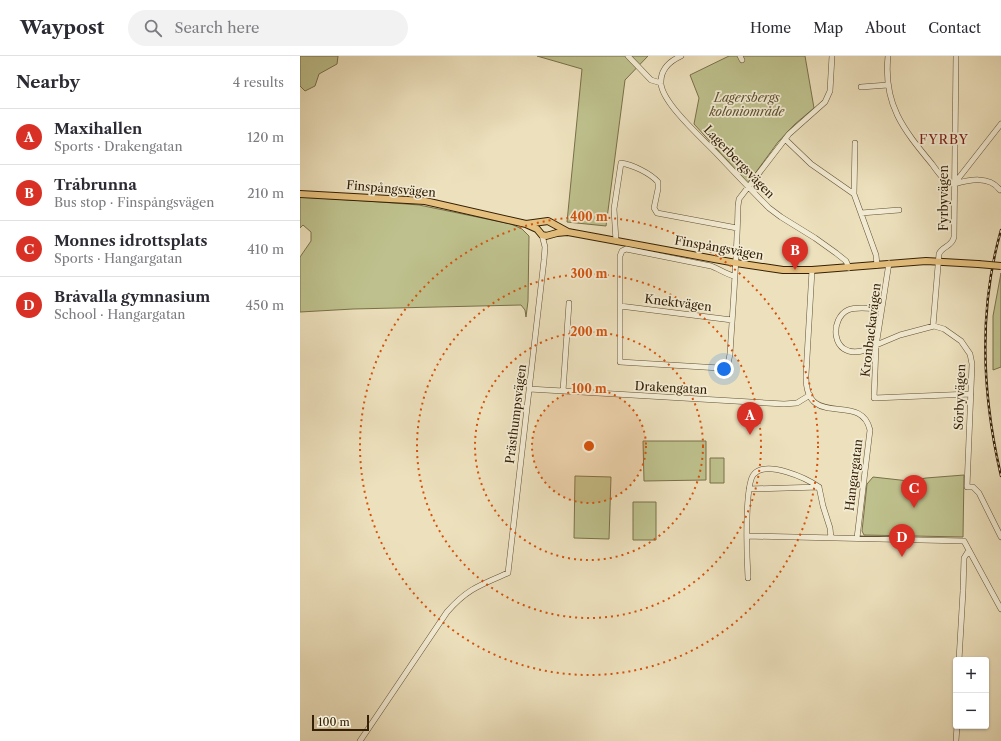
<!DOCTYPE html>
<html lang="en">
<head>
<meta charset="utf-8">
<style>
	:root { --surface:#fff; --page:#f2f2f3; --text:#2b2b33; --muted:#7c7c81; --line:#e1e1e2; --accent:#d93025 }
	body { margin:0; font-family:"Libre Caslon Text",serif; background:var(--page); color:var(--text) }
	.controls { position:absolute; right:12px; bottom:12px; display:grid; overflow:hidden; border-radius:4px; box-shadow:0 1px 3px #0004 }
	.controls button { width:36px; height:36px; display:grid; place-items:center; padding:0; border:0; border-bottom:1px solid var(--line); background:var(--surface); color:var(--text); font:20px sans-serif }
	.scale { position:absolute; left:12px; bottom:10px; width:57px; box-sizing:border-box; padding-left:4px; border:2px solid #342007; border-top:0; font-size:11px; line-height:14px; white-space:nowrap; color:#342007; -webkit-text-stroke:3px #f3ecd4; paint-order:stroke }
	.you { position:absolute; left:424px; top:313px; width:14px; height:14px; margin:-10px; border:3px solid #fff; border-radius:50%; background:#1a73e8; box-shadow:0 0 0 6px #1a73e833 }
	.badge { display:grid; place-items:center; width:26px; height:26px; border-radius:50%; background:var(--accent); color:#fff; font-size:13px; font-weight:700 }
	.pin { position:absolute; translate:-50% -33px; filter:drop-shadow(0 1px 2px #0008) }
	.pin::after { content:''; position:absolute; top:21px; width:14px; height:12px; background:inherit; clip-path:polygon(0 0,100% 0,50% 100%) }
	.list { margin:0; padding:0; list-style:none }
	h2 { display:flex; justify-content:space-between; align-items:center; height:52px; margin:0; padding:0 16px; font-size:17px }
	h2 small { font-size:13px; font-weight:400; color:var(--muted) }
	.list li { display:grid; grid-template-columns:26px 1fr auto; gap:12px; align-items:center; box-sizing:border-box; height:56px; padding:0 16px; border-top:1px solid var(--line) }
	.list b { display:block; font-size:15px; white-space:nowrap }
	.list p { margin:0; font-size:13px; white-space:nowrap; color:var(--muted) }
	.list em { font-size:13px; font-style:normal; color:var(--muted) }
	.icon { flex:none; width:22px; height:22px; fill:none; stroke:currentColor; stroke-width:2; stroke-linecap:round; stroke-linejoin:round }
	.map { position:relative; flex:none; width:701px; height:685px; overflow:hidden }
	header { display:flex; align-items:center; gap:24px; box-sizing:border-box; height:56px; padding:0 20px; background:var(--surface); border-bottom:1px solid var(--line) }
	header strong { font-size:19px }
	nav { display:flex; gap:22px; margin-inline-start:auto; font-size:14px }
	.search { width:280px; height:36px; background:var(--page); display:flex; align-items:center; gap:10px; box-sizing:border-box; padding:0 14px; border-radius:22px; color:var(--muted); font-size:15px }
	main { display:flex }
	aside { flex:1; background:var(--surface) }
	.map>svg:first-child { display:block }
	.green { fill:#bec18d; stroke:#79704a }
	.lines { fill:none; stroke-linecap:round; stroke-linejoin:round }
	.minor-casing { stroke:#625034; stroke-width:6 }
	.major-casing { stroke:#342007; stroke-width:8 }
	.minor { stroke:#f3ecd4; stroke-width:5 }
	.major { stroke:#e6c07e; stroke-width:6 }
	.rail-casing { stroke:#342007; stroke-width:2.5 }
	.rail { stroke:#f3ecd4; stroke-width:1; stroke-dasharray:3; stroke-linecap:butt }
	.major-bridge-casing { stroke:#342007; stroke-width:8; stroke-linecap:butt }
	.major-bridge { stroke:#e6c07e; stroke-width:6 }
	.ring { fill:none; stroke:#d6530c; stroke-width:2; stroke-dasharray:2 4 }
	.labels { text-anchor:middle; stroke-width:3.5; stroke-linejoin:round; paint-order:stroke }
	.park-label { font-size:12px; font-style:italic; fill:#5d502f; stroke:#f3ecd4 }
	.street-label { font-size:12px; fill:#342007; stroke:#f3ecd4 }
	.neighbourhood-label { font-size:13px; letter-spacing:1px; fill:#7a1f14; stroke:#f3ecd4 }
	.centre { fill:#d6530c; stroke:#f3ecd4; stroke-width:2 }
	.ring-label { font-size:12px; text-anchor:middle; font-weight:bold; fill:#d6530c; stroke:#f3ecd4; stroke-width:3.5; stroke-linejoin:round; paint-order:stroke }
</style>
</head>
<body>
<header>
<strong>Waypost</strong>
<div class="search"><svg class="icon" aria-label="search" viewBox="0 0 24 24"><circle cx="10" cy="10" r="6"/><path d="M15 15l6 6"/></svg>Search here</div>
<nav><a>Home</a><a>Map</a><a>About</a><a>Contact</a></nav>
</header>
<main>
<aside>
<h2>Nearby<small>4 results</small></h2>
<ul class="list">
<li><span class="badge">A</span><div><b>Maxihallen</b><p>Sports · Drakengatan</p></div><em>120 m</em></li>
<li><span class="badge">B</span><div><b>Tråbrunna</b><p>Bus stop · Finspångsvägen</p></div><em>210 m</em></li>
<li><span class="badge">C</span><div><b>Monnes idrottsplats</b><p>Sports · Hangargatan</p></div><em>410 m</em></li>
<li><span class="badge">D</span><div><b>Bråvalla gymnasium</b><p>School · Hangargatan</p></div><em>450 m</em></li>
</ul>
</aside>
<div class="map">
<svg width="701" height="685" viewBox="0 0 701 685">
	<rect width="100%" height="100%" fill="#ede1bd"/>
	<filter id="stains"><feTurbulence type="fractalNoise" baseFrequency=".005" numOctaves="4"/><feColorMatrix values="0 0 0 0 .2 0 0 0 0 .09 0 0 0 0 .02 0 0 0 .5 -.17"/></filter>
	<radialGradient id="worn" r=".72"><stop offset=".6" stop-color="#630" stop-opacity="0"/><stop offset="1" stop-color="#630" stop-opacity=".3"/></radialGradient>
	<path class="green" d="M0,0h38l-1,8 -18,10 -4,12 -10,5 -5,-5z
		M237,0h111l-23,24 -19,146 -39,-4 15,-153z
		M429,0h76l9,52 -19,16 -17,18 -30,41 -54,-59 5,-26 -9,-23z
		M0,141l67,4 52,4 92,19 11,5 7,7 -1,65 -2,16 -1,-7 -4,-5 -168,4 -53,3v-55l11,-16v-9l-8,-7 -3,3z
		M701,217v94l-8,3v-54z
		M343,385h63v39l-62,1z
		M410,402h14v25h-14z
		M664,419l-1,62 -99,-2 -2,-4 5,-47 6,-7 36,4 17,-3z
		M275,420l36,1 -2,62 -35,-1z
		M333,446h23v38h-23z"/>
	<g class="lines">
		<defs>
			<path id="minor" d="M328,0l23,24 10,3
				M381,0c-11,5 -21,14 -20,28 2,20 42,55 57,71 17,18 34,36 51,53l12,9 34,21 21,15 10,8 3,7
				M440,0l2,4
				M588,0c-5,48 15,73 44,108 6,8 12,18 22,20
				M561,31l27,-2
				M485,83l26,25 43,30 22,61 1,10
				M654,128l47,-60
				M654,128c15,-4 35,-9 46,6
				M554,138l1,-51
				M561,157l38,-3
				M316,185l-2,-32 7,-46c12,2 29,10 37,19v7l-4,19 3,5 80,15
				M589,207l-13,83 -2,52 97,-4
				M512,214l-6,105c-1,57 55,15 64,55l-13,108
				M434,220c-8,-2 -15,-7 -23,-10l-85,-17 -4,2 -2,5v106l100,6 8,-4 2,-10c3,-49 7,-98 8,-148l1,-7 50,-65 36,-32 5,-11 2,-35
				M320,250l112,14
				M582,253c-10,0 -25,-3 -34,1 -18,8 -18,48 14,41l38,-16 34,-9 10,3 17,12 9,13 2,10 -5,123h6l6,6 22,44
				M633,270l6,-72c3,-8 13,-7 15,-17l2,-181
				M229,333l255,15 13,-1 13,-8
				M263,335l6,-88
				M449,433l70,-2 4,19 7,22 1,10
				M447,480l217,5 37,68
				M448,522c-1,-17 -4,-94 6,-104 13,-14 52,4 65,13
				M659,604l4,-69 1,-33 5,-8
				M60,685l87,-129c20,-23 33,-27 61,-39l36,-313 1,-13 -3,-12
				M656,685l1,-15"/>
			<path id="major" d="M0,138l125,7 101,23 11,5 5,6 4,1 11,-3 10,-1
				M226,168l22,-3 20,11 168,31 47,7h29l114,-9 52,3"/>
		</defs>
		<use href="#minor" class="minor-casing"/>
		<use href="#major" class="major-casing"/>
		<use href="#minor" class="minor"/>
		<use href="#major" class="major"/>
		<defs>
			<path id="rail" d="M701,174c-23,81 -19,164 0,246"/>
		</defs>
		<use href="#rail" class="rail-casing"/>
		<use href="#rail" class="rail"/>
		<defs>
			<path id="major-bridge" d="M678,208l23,2"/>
		</defs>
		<use href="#major-bridge" class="major-bridge-casing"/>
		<use href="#major-bridge" class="major-bridge"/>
	</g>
	<circle cx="289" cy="390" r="57" fill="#d6530c" fill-opacity=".12"/>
	<g class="ring">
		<circle cx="289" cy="390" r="57"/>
		<circle cx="289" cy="390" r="114"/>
		<circle cx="289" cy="390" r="172"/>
		<circle cx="289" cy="390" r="229"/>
	</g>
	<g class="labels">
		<g class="park-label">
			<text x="447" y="46">Lagersbergs<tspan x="447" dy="14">koloniområde</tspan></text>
		</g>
		<g class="street-label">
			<text transform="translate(439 106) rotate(46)" y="4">Lagerbergsvägen</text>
			<text transform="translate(91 133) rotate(5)" y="4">Finspångsvägen</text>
			<text transform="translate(644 142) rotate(-90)" y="4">Fyrbyvägen</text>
			<text transform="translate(419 192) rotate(10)" y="4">Finspångsvägen</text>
			<text transform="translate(378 247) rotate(7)" y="4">Knektvägen</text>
			<text transform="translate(571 274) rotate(-83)" y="4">Kronbackavägen</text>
			<text transform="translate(371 332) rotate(3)" y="4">Drakengatan</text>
			<text transform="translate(660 341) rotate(-88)" y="4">Sörbyvägen</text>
			<text transform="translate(216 358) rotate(-83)" y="4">Prästhumpsvägen</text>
			<text transform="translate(554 419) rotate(-83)" y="4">Hangargatan</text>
		</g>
		<g class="neighbourhood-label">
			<text x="644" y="88">FYRBY</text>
		</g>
	</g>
	<circle cx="289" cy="390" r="6" class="centre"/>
	<g class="ring-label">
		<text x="289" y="165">400 m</text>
		<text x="289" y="222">300 m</text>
		<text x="289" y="280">200 m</text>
		<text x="289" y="337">100 m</text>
	</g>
	<rect width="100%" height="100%" filter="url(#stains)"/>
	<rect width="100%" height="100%" fill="url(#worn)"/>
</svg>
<div class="controls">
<button>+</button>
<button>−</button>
</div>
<div class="scale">100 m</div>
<div class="you"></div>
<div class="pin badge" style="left:450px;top:379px">A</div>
<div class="pin badge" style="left:495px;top:214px">B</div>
<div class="pin badge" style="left:614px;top:452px">C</div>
<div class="pin badge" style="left:602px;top:501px">D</div>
</div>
</main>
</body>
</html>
